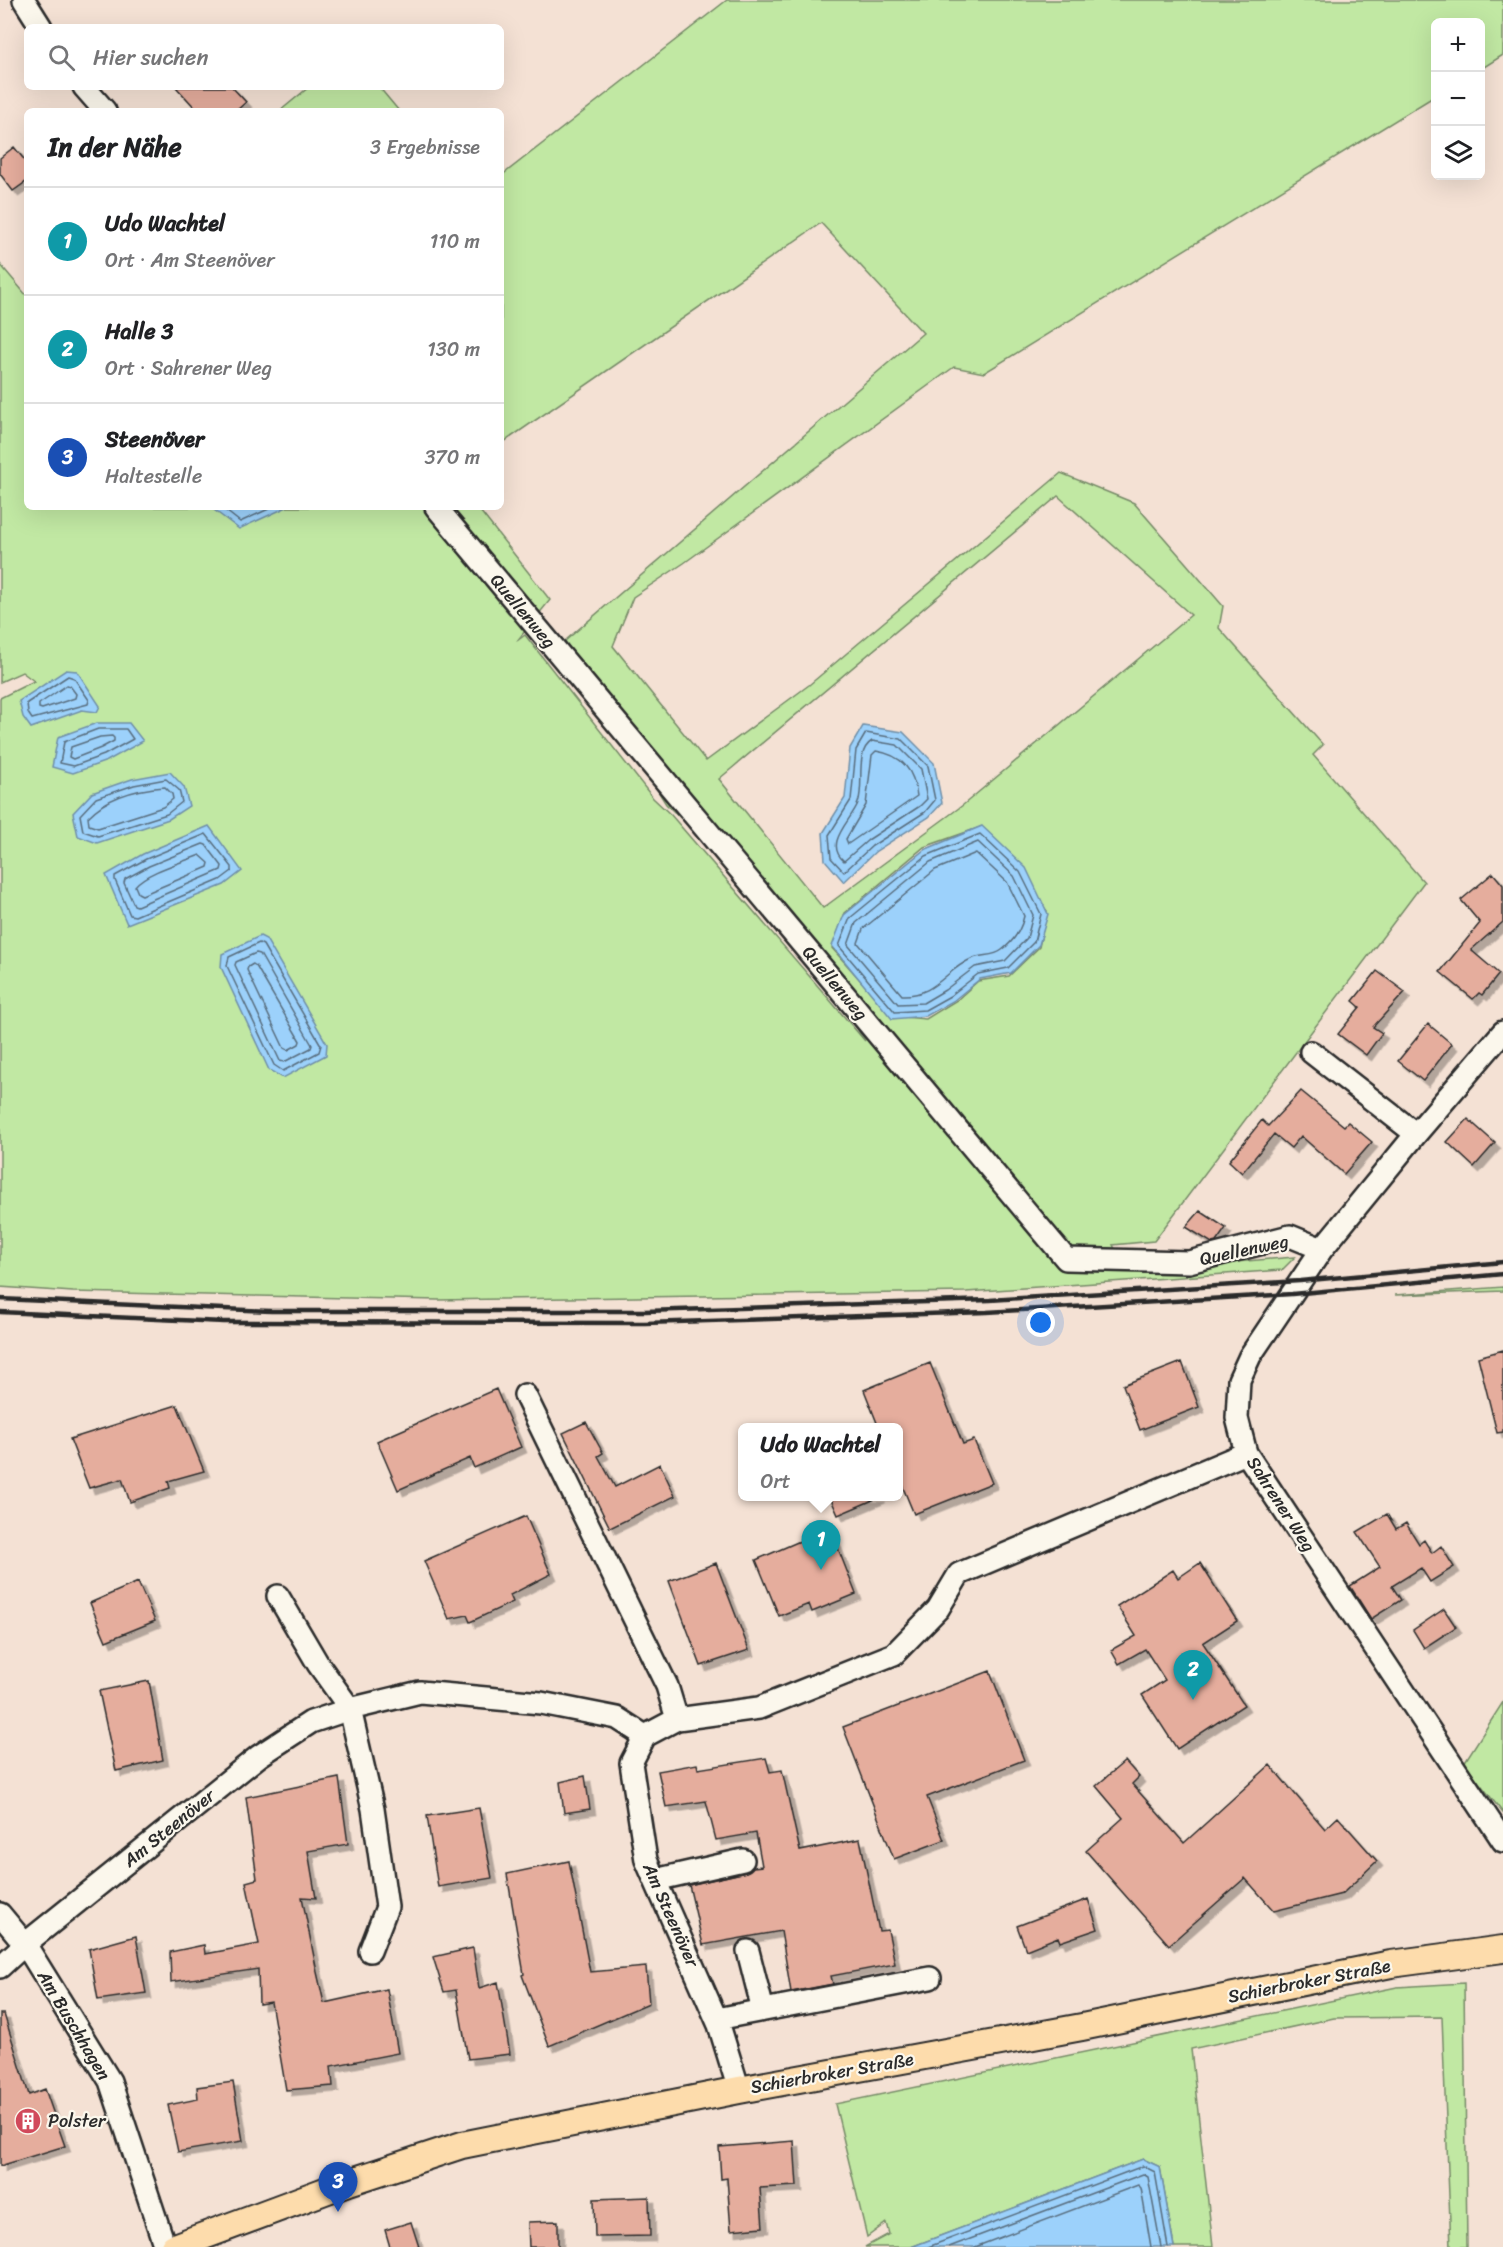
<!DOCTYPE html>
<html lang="de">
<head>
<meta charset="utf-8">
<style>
	:root { --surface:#fff; --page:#f2f2f2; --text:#202124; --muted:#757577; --line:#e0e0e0; --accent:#7c3aed }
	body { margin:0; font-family:Sriracha,sans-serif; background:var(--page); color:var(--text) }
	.controls { position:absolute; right:18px; top:18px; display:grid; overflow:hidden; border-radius:9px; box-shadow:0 6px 24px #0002 }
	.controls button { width:54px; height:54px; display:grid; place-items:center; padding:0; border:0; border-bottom:2px solid var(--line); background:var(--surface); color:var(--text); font:30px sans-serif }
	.you { position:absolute; left:1041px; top:1323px; width:21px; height:21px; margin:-15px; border:4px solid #fff; border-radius:50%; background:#1a73e8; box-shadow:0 0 0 9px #1a73e833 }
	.badge { display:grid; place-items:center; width:39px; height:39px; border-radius:50%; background:var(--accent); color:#fff; font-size:20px; font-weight:700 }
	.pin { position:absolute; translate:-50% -50px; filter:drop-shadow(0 2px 3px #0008) }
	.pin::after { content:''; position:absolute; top:32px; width:21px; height:18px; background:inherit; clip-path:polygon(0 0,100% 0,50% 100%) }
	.popup { position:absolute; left:738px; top:1423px; width:165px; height:78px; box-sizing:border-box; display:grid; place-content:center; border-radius:9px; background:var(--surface); filter:drop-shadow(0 2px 4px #0005); font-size:20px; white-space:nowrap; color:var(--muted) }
	.popup b { font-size:22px; color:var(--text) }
	.popup::after { content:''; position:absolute; left:50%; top:100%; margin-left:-12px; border:12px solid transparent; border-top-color:var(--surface) }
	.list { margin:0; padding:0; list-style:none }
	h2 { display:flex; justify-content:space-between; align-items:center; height:78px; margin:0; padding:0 24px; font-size:26px }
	h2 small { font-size:20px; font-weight:400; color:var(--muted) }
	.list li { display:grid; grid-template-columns:39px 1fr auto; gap:18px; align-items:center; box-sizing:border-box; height:108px; padding:0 24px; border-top:2px solid var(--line) }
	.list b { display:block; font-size:22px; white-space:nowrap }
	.list p { margin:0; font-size:20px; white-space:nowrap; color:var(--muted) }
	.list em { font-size:20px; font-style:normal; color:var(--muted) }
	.icon { flex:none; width:33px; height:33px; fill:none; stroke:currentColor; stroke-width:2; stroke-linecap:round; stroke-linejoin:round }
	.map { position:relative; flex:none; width:1503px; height:2247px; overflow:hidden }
	.search { position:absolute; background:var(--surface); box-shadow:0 6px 24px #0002; left:24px; top:24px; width:480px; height:66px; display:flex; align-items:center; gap:15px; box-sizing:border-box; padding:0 21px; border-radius:9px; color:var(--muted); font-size:22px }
	.panel { position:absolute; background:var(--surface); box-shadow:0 6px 24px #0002; left:24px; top:108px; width:480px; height:402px; border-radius:9px }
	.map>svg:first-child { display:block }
	.green { fill:#c1e8a3; stroke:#768a67; stroke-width:1.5; fill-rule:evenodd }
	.water { fill:#9cd1fb; stroke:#6f8fa8; stroke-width:1.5 }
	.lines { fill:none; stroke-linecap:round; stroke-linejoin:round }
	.shore { stroke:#586d7e; stroke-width:1.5 }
	.building { fill:#e5ad9d; stroke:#2b2b2b; stroke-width:1.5; filter:url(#shadow) }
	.minor-casing { stroke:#2b2b2b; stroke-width:26 }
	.major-casing { stroke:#2b2b2b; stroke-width:30 }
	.minor { stroke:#fbf7ec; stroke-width:21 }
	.major { stroke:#fddcac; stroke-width:26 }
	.rail { stroke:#2b2b2b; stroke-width:4.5 }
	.labels { text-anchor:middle; stroke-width:4.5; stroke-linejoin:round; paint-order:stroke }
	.street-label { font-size:18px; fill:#2b2b2b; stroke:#fbf7ec }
	.poi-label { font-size:18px; fill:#2b2b2b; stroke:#fbf7ec; text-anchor:start }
</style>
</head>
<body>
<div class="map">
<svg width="1503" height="2247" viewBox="0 0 1503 2247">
	<defs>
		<filter id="shadow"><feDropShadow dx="5.5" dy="5.5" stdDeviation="0" flood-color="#0004"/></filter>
	</defs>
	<rect width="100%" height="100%" fill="#f4e1d4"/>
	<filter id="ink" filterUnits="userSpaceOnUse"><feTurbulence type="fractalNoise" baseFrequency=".0167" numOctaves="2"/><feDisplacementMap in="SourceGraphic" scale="12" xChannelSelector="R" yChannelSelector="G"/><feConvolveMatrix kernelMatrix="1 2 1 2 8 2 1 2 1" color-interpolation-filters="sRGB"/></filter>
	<g filter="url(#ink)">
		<path class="green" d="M727,0h776v55l-22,14 -1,-47h-44l-1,74 -451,277 -30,-6 -270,196 -51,34 -20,49 93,115 103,-76 252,-212 73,30 89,103 -4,22 104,117 -10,10 111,127 -270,359 -41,4 14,26 168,-14 -13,13 -316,22 -528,8 -365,-8 -73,-5v-589l34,-17 -12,-9 -22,10v-418l27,32v211h450l73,93 -33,41 8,-6 128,163 18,17 194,226 -67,-109 -132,-128 -101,-163 358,-308 -102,-110 -320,221v-268zM1058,496l133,119 -228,190 -140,103 -104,-129zM981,827l66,84 -8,36 -30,29 -31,5 -21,19 -31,19 -34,-3 -60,-68 13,-35 79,-66z
			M309,87h70l20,24h-119z
			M1503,1287v4l-108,4z
			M1503,1702v111l-39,-50z
			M1464,1983l3,264h-16l-9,-230 -108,1 -143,31 22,198h-39l-14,-80 -17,-8 -232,88h-46l24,-13 -3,-11 -19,14 -32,-133 562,-117z"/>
		<path class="water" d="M215,507h72l-48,22 -25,-19z
			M66,670l11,1 23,35 -3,6 -15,-2 -51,18 -8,-11 -4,-16z
			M97,723h32l14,18 -36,20 -34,12 -21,-6 6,-30z
			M863,726l40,6 31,31 8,40 -13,14 -53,34 -32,31 -19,-22 -2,-27 22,-35 5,-50z
			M170,772l14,15 5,19 -20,13 -72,24 -19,-7 -5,-23 19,-20 40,-14z
			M209,826l33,45 -18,14 -97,39 -21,-49 37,-21z
			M982,826l44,42 22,46 -9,31 -28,28 -31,6 -27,22 -27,15 -34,3 -60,-73 12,-31 80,-65z
			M260,936l6,3 61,105 -1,11 -43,23 -14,-8 -48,-103 1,-13z
			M1143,2159l17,8 14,80h-263z"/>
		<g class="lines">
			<path class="shore" d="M221,507l19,15 33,-15
				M68,676l6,2 15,22 -1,4 -56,15 -4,-6 -1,-10z
				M67,685l3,1 6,8 -1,4 -33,11 -3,-1v-4z
				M98,729h28l7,10 -29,16 -30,11 -14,-3 4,-21z
				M866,733l35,6 27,27 7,34 -10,12 -53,34 -28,26 -13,-14 -2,-23 22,-35 5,-50z
				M112,736l2,2v3l-13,7 -28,11 -4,-2 2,-10 29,-10z
				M872,741l25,4 24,24 6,30 -7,7 -52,34 -24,21c-21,-18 7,-40 14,-58 7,-18 -4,-51 14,-62z
				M876,751c26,4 38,19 41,45l-69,48 -2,-5 20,-34 6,-50z
				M166,779l13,11 3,12 -15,12 -69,22 -15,-5 -3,-16 16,-17 38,-13z
				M165,787l7,7 1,5 -10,8 -65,21 -9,-3 -1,-8c19,-20 50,-28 77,-30z
				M206,834l26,33v4l-12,9 -85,36 -5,-1 -15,-35v-4l31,-17z
				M980,834l40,38 21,42 -7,28 -26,26 -30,6 -28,22 -25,14 -30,2 -56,-66 11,-28 76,-62z
				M978,842l36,34 19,39 -6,23 -22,23 -30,6 -30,23 -22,13 -25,1 -50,-59 8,-22 74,-61z
				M203,844l3,1 16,21 -1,4 -84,36 -3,-1 -10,-22 1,-4 24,-13z
				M976,853l31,29 17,34c-3,15 -10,25 -22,34 -8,7 -22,4 -31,9 -27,12 -35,37 -69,36l-44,-52 5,-14 72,-59z
				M200,855l9,8 -1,4 -66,28 -4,-2 -3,-7c11,-14 48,-24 65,-31z
				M259,943l4,2 58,100 -2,7 -36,19 -9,-6 -47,-99 2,-9z
				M256,953l4,1 52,91 -1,3 -27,14 -4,-1 -45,-96 1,-3z
				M253,964l3,2 44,75 -1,3 -11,6 -4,-2 -37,-78 1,-3z
				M928,2247l215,-81 12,6 13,75
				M949,2247l194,-73 5,3 13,70
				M975,2247l163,-62 3,3 10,59"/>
		</g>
		<path class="building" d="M176,87h56l14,15 -10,9h-38z
			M14,147l13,16v18l-14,10 -13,-17v-16z
			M1493,873l10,12v37l-32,28 28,24 -17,21 -3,-2 -6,6 -33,-27 40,-49 -19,-23z
			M1377,971l28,21 -32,35 9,6 -16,22 -28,-21 22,-27 -7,-6z
			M1428,1024l24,20 -29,37 -25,-20z
			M1301,1091l43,35 4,-4 24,20 -28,32 -43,-38 -10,12 -17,-14 -32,39 -13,-12 33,-41 6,6z
			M1468,1119l27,24 -21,24 -27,-25z
			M1200,1211l26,17 -10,14 -4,1 -26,-16z
			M1503,1350v82l-6,1 -19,-76z
			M1182,1362l17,45 -59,23 -17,-45z
			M930,1363l33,81 11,-4 18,43 -78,31 -15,-36v-50h-20l-15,-38z
			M496,1389l25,58 -47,21 -4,-10 -72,32 -21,-49z
			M177,1405l27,66 -36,10 2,7 -40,14 -8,-23 -33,9 -19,-49z
			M586,1422l17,31 -5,3 17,31 45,-23 15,32 -65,32 -47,-95z
			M830,1497h50l-42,18z
			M1387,1514l9,15 10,-6 13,21 5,-4 8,13 9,-7 13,21 -24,15 -9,-14 -29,18 9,14 -30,19 -21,-33 30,-19 -23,-35z
			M526,1516l25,58 -41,21 3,7 -43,20 -3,-7 -18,4 -25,-58z
			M830,1528l26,66 -44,18 -3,-8 -30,12 -23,-56z
			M716,1563l33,87 -48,16 -32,-85z
			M1200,1563l37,58 -34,22 41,62 -67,44 -35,-54 23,-15 -20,-31 -26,15 -8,-14 25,-14 -19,-30 56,-36 5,8z
			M138,1582l17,39 -49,20 -16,-38z
			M1444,1609l12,18 -32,21 -11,-18z
			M990,1671l34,89 -97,37 17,43 -50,19 -51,-132z
			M149,1681l14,79 -47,11 -17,-80z
			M766,1758l4,14 12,-2 18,81 60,-12 19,92 9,-1 7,34 -64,12 2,8 -42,8 -10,-61 -78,14 -14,-60 57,-13 7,-5 9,-1 -6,-33 -40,7 -10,-39 -40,6 -8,-36 39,-7 1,5z
			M1125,1761l14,16 -7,7 52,59 86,-78 55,64 13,-12 39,44 -35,33 -68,17 -29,-33 -76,67 -83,-94 37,-33 -27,-32z
			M585,1776l5,33 -26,4 -4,-31z
			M339,1778l9,66 -40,7 8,47 -14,-1 15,75 7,31 63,-14 11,64 -67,13 2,20 -47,4 -15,-88 -12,2 -1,-35 -87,13 -1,-30 34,-7 1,9 54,-10 -13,-62 11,-3 -11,-82z
			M479,1808l13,70 -54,9 -11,-71z
			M569,1861l21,111 56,-5 3,36 -100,43 -27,-71 2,-1 -17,-100z
			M1088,1899l10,30 -38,13 -2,-5 -32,13 -9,-24z
			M136,1936l10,57 -48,7 -9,-51z
			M473,1948l6,40 19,-6 12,72 -42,5 -12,-69 -12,2 -11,-35z
			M0,2014h4l25,81 16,-6 20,57 -65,20z
			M233,2082l10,59 -65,11 -10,-47 30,-6 -1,-12z
			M794,2141l3,45 -37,2 3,39 -32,3 -4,-52 -6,1 -2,-32z
			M649,2197l1,39 -55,1 -1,-38z
			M558,2221v26h-29l-1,-25z
			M411,2222l8,25h-29l-5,-17z"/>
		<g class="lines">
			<defs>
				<path id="minor" d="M24,0l17,27
					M84,87l21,24
					M436,507l630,752 123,3 101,-26 32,13
					M1503,1032l-87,102 -94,115 -72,107 -11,24 -2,38 9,35 257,388
					M1311,1052l105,82
					M525,1395l142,291 10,33
					M278,1596l40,68 32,45 23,100 14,98 -17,44
					M645,1736l-14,27 15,97 73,165 20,65
					M655,1880l88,-20
					M0,1914l25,30 85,137 55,166
					M748,1951l15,59
					M0,1967l25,-23 234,-188 52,-34 39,-13 70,-17 121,11 76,15 28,18 32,-17 82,-11 135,-54 44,-45 21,-35 287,-121
					M717,2019l213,-41"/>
				<path id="major" d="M174,2247l175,-65 113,-37 277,-55 343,-63 309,-63 112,-15"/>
			</defs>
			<use href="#minor" class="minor-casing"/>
			<use href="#major" class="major-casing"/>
			<use href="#minor" class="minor"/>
			<use href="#major" class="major"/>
			<path class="rail" d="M0,1299l271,12h374l345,-11 310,-19 203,-19
				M0,1312l224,10 421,1 342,-11 305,-18 211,-20"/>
		</g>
	</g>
	<defs>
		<symbol id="building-disc" viewBox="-11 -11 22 22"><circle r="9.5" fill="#d1495b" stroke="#fbf7ec"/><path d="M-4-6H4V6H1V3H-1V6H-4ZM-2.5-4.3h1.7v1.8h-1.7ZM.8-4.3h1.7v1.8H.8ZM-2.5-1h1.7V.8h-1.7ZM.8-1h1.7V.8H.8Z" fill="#fff"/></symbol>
	</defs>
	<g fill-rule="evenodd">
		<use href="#building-disc" x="13" y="2106" width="30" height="30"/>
	</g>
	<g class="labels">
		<g class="street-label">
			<text transform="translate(523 611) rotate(50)" y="6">Quellenweg</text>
			<text transform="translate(835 983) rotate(50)" y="6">Quellenweg</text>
			<text transform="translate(1244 1250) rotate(-12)" y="6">Quellenweg</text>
			<text transform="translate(1281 1504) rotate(57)" y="6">Sahrener Weg</text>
			<text transform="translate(169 1828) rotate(-39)" y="6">Am Steenöver</text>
			<text transform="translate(671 1915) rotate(66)" y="6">Am Steenöver</text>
			<text transform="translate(1309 1981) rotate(-11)" y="6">Schierbroker Straße</text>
			<text transform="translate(74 2025) rotate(59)" y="6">Am Buschhagen</text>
			<text transform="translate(832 2073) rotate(-10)" y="6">Schierbroker Straße</text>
		</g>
		<g class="poi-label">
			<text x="48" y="2127">Polster</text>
		</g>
	</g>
</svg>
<div class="controls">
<button>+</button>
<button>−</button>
<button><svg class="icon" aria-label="layers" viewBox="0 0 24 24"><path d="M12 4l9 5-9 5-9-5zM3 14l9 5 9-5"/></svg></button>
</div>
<div class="you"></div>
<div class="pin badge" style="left:821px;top:1570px;background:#0f9aa8">1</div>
<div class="popup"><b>Udo Wachtel</b>Ort</div>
<div class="pin badge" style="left:1193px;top:1700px;background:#0f9aa8">2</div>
<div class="pin badge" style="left:338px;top:2212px;background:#1a4fb4">3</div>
<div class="search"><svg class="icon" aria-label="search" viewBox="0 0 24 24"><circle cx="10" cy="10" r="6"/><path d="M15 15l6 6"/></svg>Hier suchen</div>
<section class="panel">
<h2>In der Nähe<small>3 Ergebnisse</small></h2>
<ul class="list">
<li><span class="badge" style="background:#0f9aa8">1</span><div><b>Udo Wachtel</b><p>Ort · Am Steenöver</p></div><em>110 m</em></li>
<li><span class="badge" style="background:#0f9aa8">2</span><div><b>Halle 3</b><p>Ort · Sahrener Weg</p></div><em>130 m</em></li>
<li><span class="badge" style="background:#1a4fb4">3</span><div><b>Steenöver</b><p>Haltestelle</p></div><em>370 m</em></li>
</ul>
</section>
</div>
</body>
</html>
